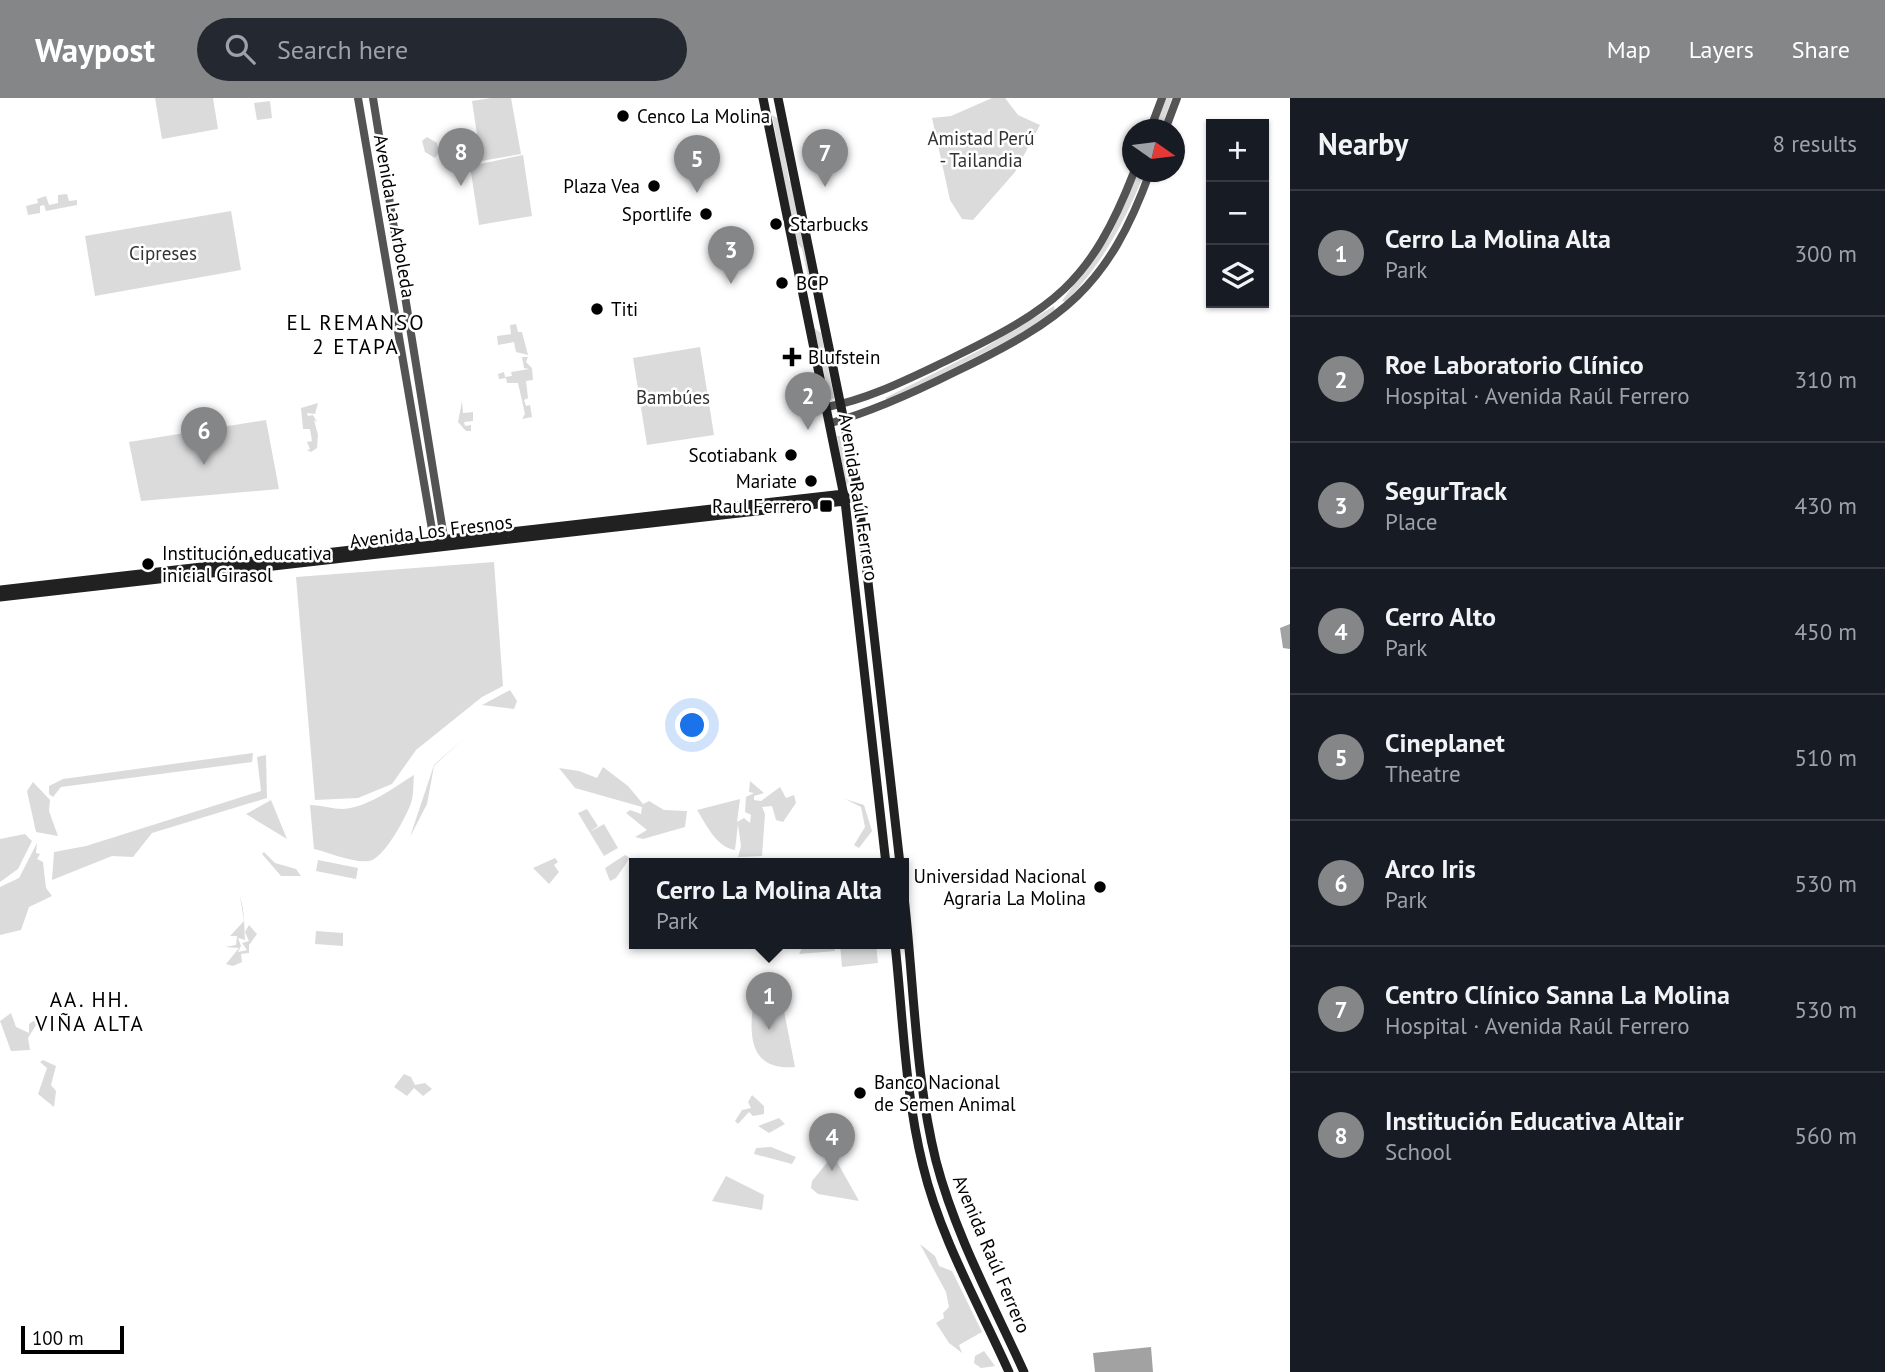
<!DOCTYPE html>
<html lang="en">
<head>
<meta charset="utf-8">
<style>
	:root { --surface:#171b24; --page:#242831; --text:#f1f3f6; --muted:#9ea1a6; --line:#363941; --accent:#858687 }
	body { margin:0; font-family:"PT Sans",sans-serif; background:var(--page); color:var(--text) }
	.controls { position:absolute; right:21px; top:21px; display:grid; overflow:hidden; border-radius:0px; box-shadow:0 2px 5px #0004 }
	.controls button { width:63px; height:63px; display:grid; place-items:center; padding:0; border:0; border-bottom:2px solid var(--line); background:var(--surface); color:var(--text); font:35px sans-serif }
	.compass { position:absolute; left:1122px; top:21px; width:63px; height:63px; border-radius:50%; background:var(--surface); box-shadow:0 2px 5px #0004; rotate:104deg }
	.scale { position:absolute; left:21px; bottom:18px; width:103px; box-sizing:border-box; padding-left:7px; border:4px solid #000; border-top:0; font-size:19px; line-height:24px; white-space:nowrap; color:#000; -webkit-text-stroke:5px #fff; paint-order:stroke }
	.you { position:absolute; left:693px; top:628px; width:24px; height:24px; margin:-18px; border:5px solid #fff; border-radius:50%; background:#1a73e8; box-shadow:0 0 0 10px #1a73e833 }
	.badge { display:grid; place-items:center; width:46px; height:46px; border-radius:50%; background:var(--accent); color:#fff; font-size:23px; font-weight:700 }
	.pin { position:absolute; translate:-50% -58px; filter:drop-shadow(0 2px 4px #0008) }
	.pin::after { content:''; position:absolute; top:37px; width:24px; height:21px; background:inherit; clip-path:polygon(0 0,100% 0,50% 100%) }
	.popup { position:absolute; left:629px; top:760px; width:280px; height:91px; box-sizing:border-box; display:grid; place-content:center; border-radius:0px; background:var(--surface); filter:drop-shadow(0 2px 5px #0005); font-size:23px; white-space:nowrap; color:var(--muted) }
	.popup b { font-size:26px; color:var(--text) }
	.popup::after { content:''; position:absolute; left:50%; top:100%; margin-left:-14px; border:14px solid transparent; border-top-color:var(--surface) }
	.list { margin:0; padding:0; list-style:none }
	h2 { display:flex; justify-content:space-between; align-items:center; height:91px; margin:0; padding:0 28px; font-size:30px }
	h2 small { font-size:23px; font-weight:400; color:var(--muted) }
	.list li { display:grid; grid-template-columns:46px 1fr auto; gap:21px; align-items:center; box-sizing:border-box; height:126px; padding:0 28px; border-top:2px solid var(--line) }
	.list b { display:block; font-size:26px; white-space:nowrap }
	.list p { margin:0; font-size:23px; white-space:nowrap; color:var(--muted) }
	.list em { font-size:23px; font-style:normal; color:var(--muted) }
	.icon { flex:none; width:38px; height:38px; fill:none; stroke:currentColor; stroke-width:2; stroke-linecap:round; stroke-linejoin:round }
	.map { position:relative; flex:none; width:1290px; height:1274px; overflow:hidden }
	header { display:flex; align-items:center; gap:42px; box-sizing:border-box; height:98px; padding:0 35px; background:var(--accent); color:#fff }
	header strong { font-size:33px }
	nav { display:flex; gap:38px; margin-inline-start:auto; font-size:24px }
	.search { width:490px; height:63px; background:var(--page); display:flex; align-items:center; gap:18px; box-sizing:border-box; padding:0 24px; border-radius:38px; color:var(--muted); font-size:26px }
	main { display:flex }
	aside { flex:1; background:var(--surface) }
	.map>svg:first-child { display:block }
	.green { fill:#dbdbdb }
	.water { fill:#a2a2a2 }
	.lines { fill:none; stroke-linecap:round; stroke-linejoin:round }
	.tertiary { stroke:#545454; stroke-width:8 }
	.secondary { stroke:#212121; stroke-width:9 }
	.poi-dot { fill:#000; stroke:#fff; stroke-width:2.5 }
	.labels { text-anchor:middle; stroke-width:5; stroke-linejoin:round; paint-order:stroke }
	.poi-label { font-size:19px; fill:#000; stroke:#fff; text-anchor:start }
	.park-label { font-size:19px; fill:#323232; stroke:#fff }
	.street-label { font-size:19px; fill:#000; stroke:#fff }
	.neighbourhood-label { font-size:21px; letter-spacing:2px; fill:#000; stroke:#fff }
</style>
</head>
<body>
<header>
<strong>Waypost</strong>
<div class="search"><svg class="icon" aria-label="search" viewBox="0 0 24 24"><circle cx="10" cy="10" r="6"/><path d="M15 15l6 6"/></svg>Search here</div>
<nav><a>Map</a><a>Layers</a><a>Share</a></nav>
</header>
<main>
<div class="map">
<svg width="1290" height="1274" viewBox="0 0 1290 1274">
	<rect width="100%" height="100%" fill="#fff"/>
	<path class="green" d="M155,0h58l5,31 -56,10z
		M491,0h20l10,56 -40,7 -9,-60z
		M992,0h13l13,17 22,10 -25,47 -42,48 -11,-1 -12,-19 -18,-82 19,-2z
		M1165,0h7l-11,31 -8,1z
		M270,3l2,17 -15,2 -3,-17z
		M772,17l7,4 10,61 6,8 18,97 -3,1 -8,-37 -7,-9z
		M427,39l10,6 2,9 -4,6 -10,-6 -3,-11z
		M523,57l9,61 -53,9 -9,-59z
		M1137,74h8c-21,51 -41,89 -79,130l-4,-1 50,-69z
		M67,96l2,7 8,-1v5l-31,6 -2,-6 -4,1v7l-12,2 -2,-9 12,-3 -1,-4 9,-3 3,9 9,-2v-8z
		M231,113l10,59 -146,26 -10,-60z
		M1054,208l1,5 -22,17 -137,69 -8,3 -3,-2 97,-49z
		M516,226l2,8h4l6,23 -12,-3 -2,-10 -16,3 -1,-9 14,-2 -1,-9z
		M814,230l7,5 13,65 -4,2z
		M700,249l14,88 -67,10 -14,-87z
		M522,259h6l-2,5 6,6 1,12 -7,1 2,17 -4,2 2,6 4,-1 2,12 -10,2 3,-5 -7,-31h-11l-1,-5 -7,1 -1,-5 6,-2 1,5 7,-1 -1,-4 18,-3 -5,-1z
		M462,303l1,12 10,-1v9l-9,1 1,4 6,-1v6h-5l-8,-9z
		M318,305l-3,11 -8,-1 1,3 5,-1 4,7 -3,-2 4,15 -1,13 -6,4 -4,-2 3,-1 -3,-7 5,-1 -2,-12h-7l-2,-21z
		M266,322l13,69 -138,12 -12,-59z
		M837,338h4l8,49 -4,-1z
		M494,464l9,124 -21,11 -66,53 -24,34 -34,14 -43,2 -19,-223z
		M510,592l7,11 -3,8 -32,-4z
		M465,639l-31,29 -7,38 -17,33 24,-72z
		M253,655l-1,9 -191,25 -8,10 -4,-3v-8l14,-7z
		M266,657l1,43 -115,35 -19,24 -21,-1 -60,24 2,-28 32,-6 175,-55 -4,-34z
		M603,669l25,19 15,18 6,-3 15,9 23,1 -2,16 -42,12 -8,-2 12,-7 -21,-17 4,-3 11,4 1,-7 -67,-19 -16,-20 20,3 18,7z
		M414,677c-1,9 0,20 -3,28 -5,14 -27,56 -42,58 -17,2 -38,-8 -55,-12l-4,-44c11,0 23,4 33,4 26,-2 50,-21 71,-34z
		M750,683l14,12 -10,3v4l7,1 19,-14 6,11 8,-3 2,8 -13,19 -7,-2 -4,-14 -10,1 3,7 -3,42 -24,1 3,-11 -3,-22 -3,26c-19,-3 -29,-26 -38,-40l43,-11 -3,23 7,-4 6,5 1,-8 -6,-3 1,-15 8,-4 -5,-1z
		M33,684l17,18 -1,11 9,25 -22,-4 -9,-41z
		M845,701l19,6 8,26 -13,17 -5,-3 11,-18 -4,-20z
		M271,702l16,39 -41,-25z
		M587,711l11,17 -8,6 14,-8 14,24 -14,8 -26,-43z
		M25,736l7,7 -14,28 -18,13v-43z
		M37,745l-1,10 4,1 -3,5 6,3 3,26 6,8 -23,11 -8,23 -21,5v-48l19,-9z
		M264,754l11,11 21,6 5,7h-20l-19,-22z
		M625,757l5,3 -14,20 -6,3 -5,-13z
		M555,760l3,4 -4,3 5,7 -10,12 -16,-16z
		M318,762l40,8 -2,11 -40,-8z
		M240,798c5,17 4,29 5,44l-7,-2 3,8 -3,6 9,-2 -5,-7 7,-2 -4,-9 4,-7 8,9 -8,11v8l-8,1 1,8 -9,4 -7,-2 13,-16 -14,-1 11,-2 1,-9h-7l14,-15z
		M316,833l27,2v13l-28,-2z
		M804,846h30l1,7 -36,3z
		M840,846h36l2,19 -36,4z
		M754,899l28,4 13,66c-48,4 -46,-35 -41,-70z
		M11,915l5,14 13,6v-9l6,-4 3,2 -10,16 2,12 -19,1 -11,-30z
		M43,962l13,6 -5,19 5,6 -2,16 -16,-13 9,-26 -7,-6z
		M404,976l7,3 4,8 10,-2 7,6 -9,7 -9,-8 -7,8 -13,-9z
		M752,997l12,11v8l-11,2 -4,-4 -11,12 -3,-3 7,-11 9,-2 -3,-6z
		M779,1020l6,6 -16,9 -11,-7z
		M771,1049l25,10 -4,7 -38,-10 2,-6z
		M830,1061l6,1 23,41 -41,-7 -7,-6 1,-7z
		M726,1078l38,19 -2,15 -50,-9z
		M920,1146l15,12 4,10 13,5 30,61 -23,13 3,8 -13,-10 -13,-20 8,-5 -1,-5 6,-6 -3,-15z
		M984,1253l11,15 -14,2 -7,-5 1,-7z"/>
	<path class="water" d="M1290,526v25l-7,-1 -3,-20z
		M1151,1249l2,25h-58l-2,-19z"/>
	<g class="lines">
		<path class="tertiary" d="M358,0l77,449
			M373,0l72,446
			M1150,32l12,-32
			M1165,32l12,-32
			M827,309c42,-8 81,-28 119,-46 107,-52 144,-76 188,-189
			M831,325c43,-12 84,-31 124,-51 108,-52 153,-84 195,-200"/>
		<path class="secondary" d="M763,0l82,403 41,363
			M778,0l79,387 43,379
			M0,492l844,-96
			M0,499l845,-96 8,-5 4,-11
			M904,799c10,86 11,180 32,264 19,73 57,143 88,211
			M895,846c8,73 10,150 28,222 17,71 56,139 86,206"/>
	</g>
	<g class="poi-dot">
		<circle cx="623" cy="18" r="7"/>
		<circle cx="654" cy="88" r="7"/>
		<circle cx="706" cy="116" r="7"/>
		<circle cx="776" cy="126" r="7"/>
		<circle cx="782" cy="185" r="7"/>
		<circle cx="597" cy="211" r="7"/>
		<path d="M788.5 248.5h7v7h7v7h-7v7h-7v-7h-7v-7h7z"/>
		<circle cx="791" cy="357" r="7"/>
		<circle cx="811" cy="383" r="7"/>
		<rect x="819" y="401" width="14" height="14" rx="3.5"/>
		<circle cx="148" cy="466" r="7"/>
		<circle cx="1100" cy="789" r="7"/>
		<circle cx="860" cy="995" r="7"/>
	</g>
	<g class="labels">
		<g class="poi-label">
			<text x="637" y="25">Cenco La Molina</text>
			<text x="640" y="95" text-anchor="end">Plaza Vea</text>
			<text x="692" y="123" text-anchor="end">Sportlife</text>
			<text x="790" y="133">Starbucks</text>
			<text x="796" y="192">BCP</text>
			<text x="611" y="218">Titi</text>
			<text x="808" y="266">Blufstein</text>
			<text x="777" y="364" text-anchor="end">Scotiabank</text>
			<text x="797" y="390" text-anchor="end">Mariate</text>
			<text x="812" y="415" text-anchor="end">Raul Ferrero</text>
			<text x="162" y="462">Institución educativa<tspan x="162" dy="22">inicial Girasol</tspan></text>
			<text x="1086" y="785" text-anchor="end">Universidad Nacional<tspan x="1086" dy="22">Agraria La Molina</tspan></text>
			<text x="874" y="991">Banco Nacional<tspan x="874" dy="22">de Semen Animal</tspan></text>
		</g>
		<g class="park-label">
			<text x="981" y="47">Amistad Perú<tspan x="981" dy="22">- Tailandia</tspan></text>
			<text x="163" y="162">Cipreses</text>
			<text x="673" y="306">Bambúes</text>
		</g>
		<g class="street-label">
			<text transform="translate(395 118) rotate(80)" y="7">Avenida La Arboleda</text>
			<text transform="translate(859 399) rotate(81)" y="7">Avenida Raúl Ferrero</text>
			<text transform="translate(431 433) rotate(-7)" y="7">Avenida Los Fresnos</text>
			<text transform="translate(992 1156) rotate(67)" y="7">Avenida Raúl Ferrero</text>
		</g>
		<g class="neighbourhood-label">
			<text x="356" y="232">EL REMANSO<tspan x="356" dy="24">2 ETAPA</tspan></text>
			<text x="90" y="909">AA. HH.<tspan x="90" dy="24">VIÑA ALTA</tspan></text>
		</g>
	</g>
</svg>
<div class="controls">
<button>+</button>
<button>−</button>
<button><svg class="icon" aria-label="layers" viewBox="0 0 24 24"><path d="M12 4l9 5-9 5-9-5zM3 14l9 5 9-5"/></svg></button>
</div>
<svg class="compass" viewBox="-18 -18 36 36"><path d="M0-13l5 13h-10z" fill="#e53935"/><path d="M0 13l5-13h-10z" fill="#9ea1a6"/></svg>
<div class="scale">100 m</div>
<div class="you"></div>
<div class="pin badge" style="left:769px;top:932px">1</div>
<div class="popup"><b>Cerro La Molina Alta</b>Park</div>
<div class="pin badge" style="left:808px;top:332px">2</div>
<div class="pin badge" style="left:731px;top:186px">3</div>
<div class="pin badge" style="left:832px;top:1073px">4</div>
<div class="pin badge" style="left:697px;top:95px">5</div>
<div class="pin badge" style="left:204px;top:367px">6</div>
<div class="pin badge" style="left:825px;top:89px">7</div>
<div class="pin badge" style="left:461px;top:88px">8</div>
</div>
<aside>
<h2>Nearby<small>8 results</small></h2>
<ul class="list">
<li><span class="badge">1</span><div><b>Cerro La Molina Alta</b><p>Park</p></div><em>300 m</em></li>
<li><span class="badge">2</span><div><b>Roe Laboratorio Clínico</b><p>Hospital · Avenida Raúl Ferrero</p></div><em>310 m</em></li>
<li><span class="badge">3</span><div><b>SegurTrack</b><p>Place</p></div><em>430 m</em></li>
<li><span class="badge">4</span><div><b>Cerro Alto</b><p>Park</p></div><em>450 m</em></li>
<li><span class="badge">5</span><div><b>Cineplanet</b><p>Theatre</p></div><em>510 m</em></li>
<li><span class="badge">6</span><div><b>Arco Iris</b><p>Park</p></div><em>530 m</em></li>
<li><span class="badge">7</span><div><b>Centro Clínico Sanna La Molina</b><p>Hospital · Avenida Raúl Ferrero</p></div><em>530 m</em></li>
<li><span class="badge">8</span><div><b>Institución Educativa Altair</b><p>School</p></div><em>560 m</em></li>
</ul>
</aside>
</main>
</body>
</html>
